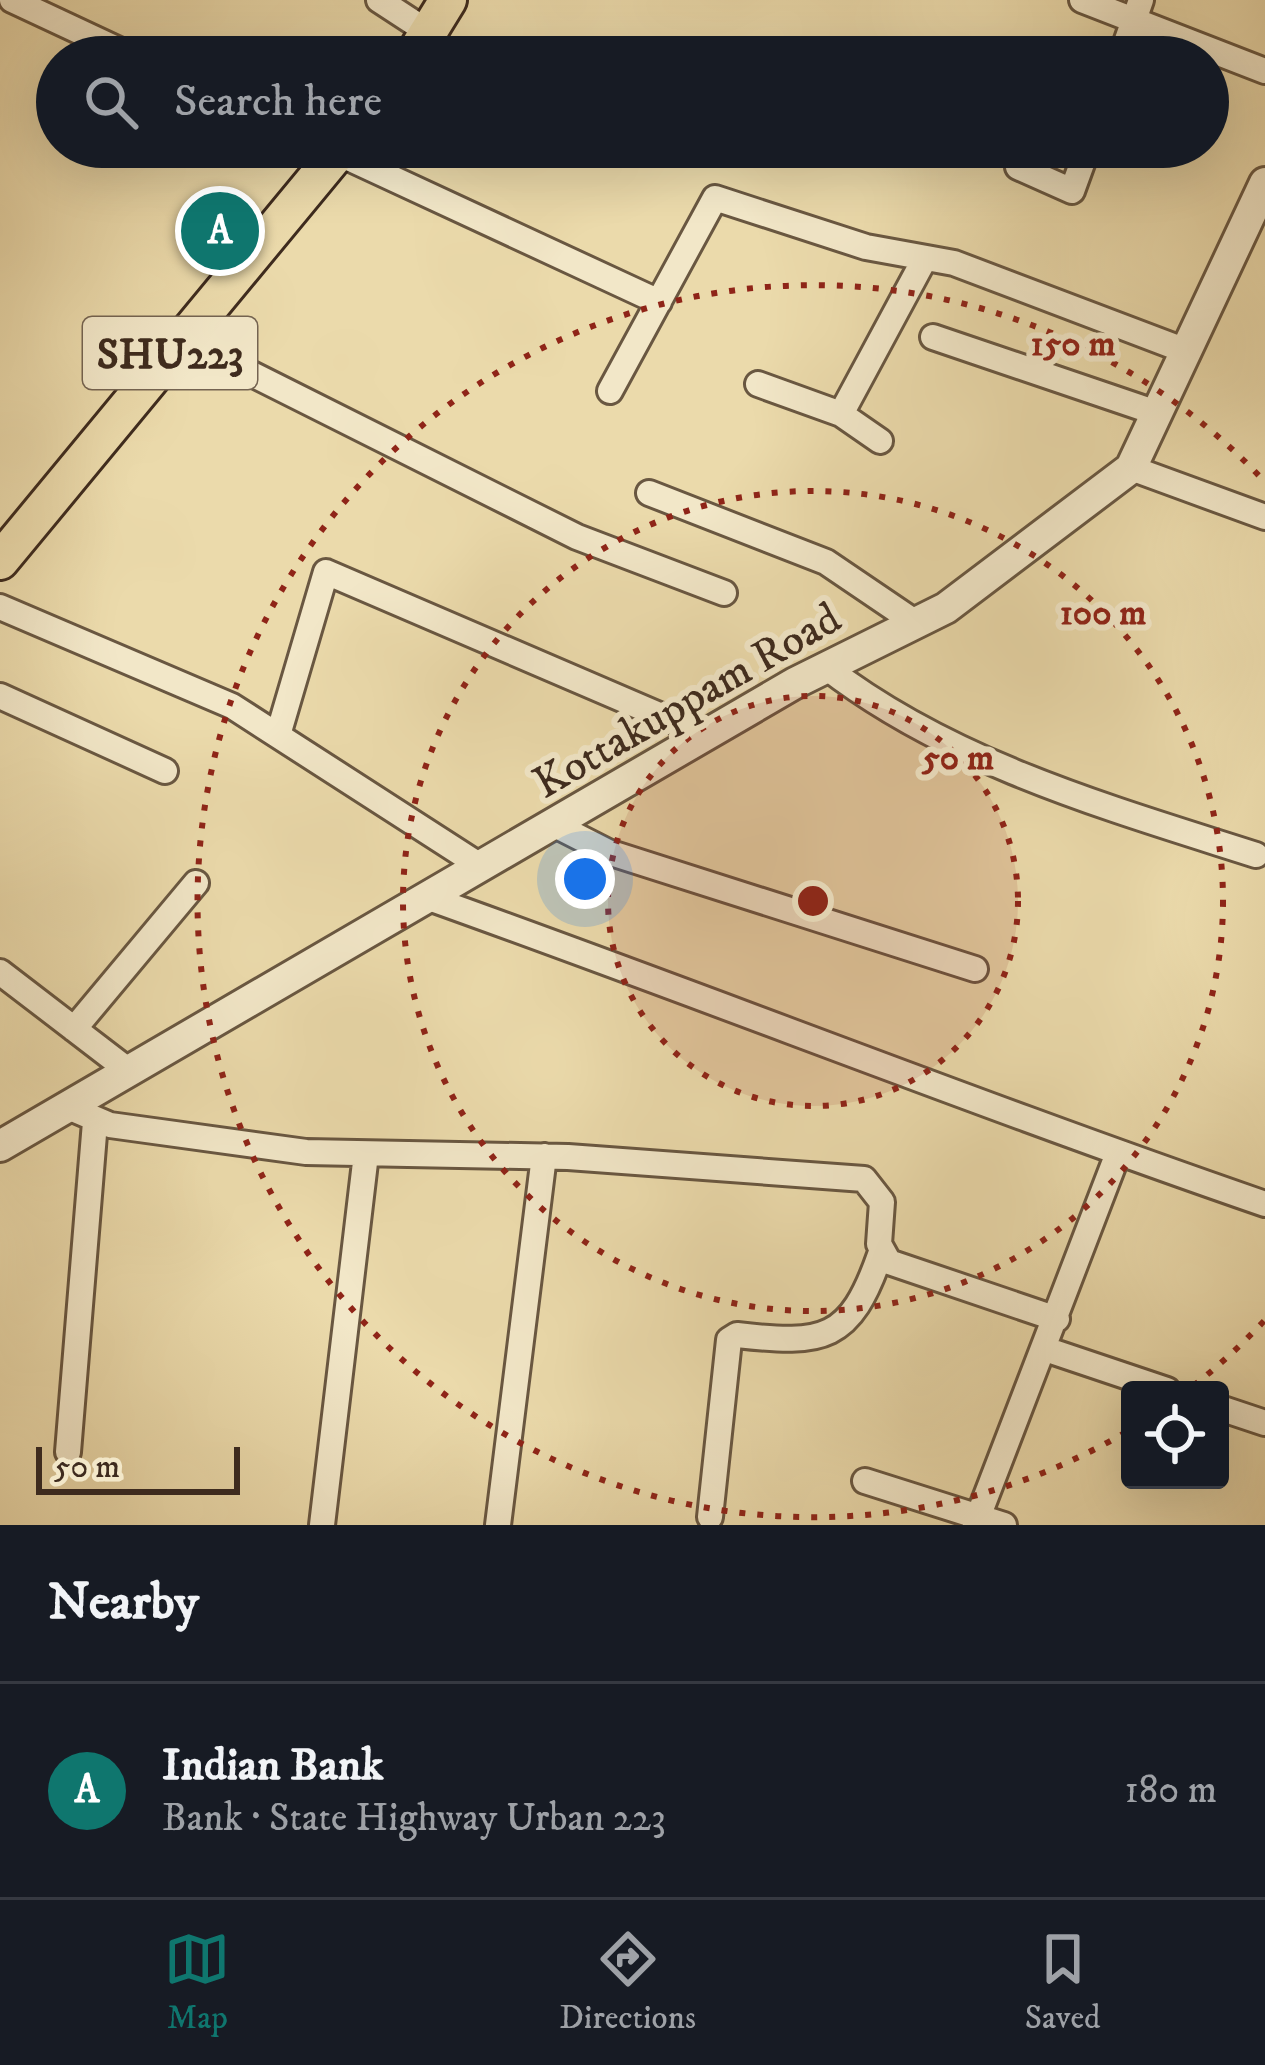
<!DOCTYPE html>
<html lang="en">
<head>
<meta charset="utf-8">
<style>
	:root { --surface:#171b24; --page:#20242c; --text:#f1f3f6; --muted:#9ea1a6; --line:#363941; --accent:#0f766e }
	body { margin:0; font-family:"IM FELL DW Pica",serif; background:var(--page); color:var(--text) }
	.controls { position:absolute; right:36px; bottom:36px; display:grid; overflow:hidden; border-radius:12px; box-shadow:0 12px 48px #0002 }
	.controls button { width:108px; height:108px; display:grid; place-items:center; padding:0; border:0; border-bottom:3px solid var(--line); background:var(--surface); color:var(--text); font:60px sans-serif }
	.scale { position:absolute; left:36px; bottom:30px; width:204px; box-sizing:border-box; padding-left:12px; border:6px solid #3e2b1e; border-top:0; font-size:33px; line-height:42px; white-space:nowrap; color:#3e2b1e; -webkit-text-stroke:9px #f2e7c8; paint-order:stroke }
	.you { position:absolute; left:585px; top:879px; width:42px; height:42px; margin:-30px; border:9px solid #fff; border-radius:50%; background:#1a73e8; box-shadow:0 0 0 18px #1a73e833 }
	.badge { display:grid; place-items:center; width:78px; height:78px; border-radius:50%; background:var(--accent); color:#fff; font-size:39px; font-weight:700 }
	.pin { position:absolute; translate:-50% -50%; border:6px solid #fff; box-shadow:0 3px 12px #0006 }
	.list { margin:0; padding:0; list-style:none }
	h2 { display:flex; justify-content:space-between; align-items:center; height:156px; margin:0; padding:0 48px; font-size:51px }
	h2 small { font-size:39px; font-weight:400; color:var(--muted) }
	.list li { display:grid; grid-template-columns:78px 1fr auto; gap:36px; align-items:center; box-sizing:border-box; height:216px; padding:0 48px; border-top:3px solid var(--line) }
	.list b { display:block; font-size:45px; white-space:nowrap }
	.list p { margin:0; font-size:39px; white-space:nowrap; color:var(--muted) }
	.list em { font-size:39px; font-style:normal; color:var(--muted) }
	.icon { flex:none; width:66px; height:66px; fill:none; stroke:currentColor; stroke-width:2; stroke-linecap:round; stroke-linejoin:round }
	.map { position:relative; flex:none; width:1265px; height:1525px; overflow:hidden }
	.search { position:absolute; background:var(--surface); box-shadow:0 12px 48px #0002; left:36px; right:36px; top:36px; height:132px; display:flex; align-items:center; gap:30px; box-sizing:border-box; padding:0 42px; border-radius:66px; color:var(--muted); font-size:45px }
	.sheet { height:372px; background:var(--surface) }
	nav { display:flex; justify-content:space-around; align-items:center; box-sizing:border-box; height:168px; border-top:3px solid var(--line); background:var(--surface); font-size:33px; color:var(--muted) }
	nav a { display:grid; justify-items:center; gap:6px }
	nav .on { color:var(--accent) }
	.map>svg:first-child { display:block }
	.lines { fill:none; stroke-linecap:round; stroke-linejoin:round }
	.minor-casing { stroke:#695741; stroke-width:30 }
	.tertiary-casing { stroke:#695741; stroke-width:36 }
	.primary-casing { stroke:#3e2b1e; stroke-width:42 }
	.minor { stroke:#f2e7c8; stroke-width:24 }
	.tertiary { stroke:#f2e7c8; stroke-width:30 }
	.primary { stroke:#ebdaab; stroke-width:36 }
	.ring { fill:none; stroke:#8f2418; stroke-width:6; stroke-dasharray:6 12 }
	.labels { text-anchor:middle; stroke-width:12; stroke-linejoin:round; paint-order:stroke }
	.shield { fill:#f2e7c8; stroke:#746351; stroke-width:3 }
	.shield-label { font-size:42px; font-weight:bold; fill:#3e2b1e }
	.street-label { font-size:45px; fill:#3e2b1e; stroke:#f2e7c8 }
	.centre { fill:#8f2418; stroke:#f2e7c8; stroke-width:6 }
	.ring-label { font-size:36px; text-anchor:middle; font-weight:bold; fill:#8f2418; stroke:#f2e7c8; stroke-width:12; stroke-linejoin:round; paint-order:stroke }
</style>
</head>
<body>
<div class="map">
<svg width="1265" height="1525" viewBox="0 0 1265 1525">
	<rect width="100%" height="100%" fill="#ebdaab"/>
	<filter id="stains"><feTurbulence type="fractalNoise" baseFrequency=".00167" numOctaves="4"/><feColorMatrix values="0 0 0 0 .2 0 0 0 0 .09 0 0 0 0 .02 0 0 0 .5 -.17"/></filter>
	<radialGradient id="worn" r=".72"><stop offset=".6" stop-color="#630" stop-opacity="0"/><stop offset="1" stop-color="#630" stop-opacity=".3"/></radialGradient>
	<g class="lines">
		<defs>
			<path id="minor" d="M12,0l122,57
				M379,0l49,32
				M1082,0l183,71
				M1121,57l20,-57
				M327,148l332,154
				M1018,167l54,24 16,-44
				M933,337l224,76
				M182,339l395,198 147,56
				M758,384l83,30 39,27
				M610,391l105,-193 151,49 88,16 232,88
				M841,414l84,-156
				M1131,468l134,49
				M649,493l177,69 90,61
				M0,607l232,99 250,161
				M826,667c124,96 283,141 430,188
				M0,696l165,75
				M278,735l48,-163 382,164
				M555,825l53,27 367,117
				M429,898c280,100 555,209 836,306
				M0,972l129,99
				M74,1029l122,-146
				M68,1107l42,18 196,27 262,5 296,22 18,23 -3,42 10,18 168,57
				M1045,1349l122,41
				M1220,1408l45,15
				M68,1452l27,-330
				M865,1481l139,44
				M710,1517l19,-177 8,-5c87,10 113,6 143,-80
				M322,1525l44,-371
				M498,1525l46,-369
				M975,1525l143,-372"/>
			<path id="tertiary" d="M0,1146l795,-463 151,-75 185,-140 134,-285"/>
			<path id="primary" d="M413,57l35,-57
				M0,561l342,-414"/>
		</defs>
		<use href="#minor" class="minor-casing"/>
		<use href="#tertiary" class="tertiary-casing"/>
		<use href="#primary" class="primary-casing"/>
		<use href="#minor" class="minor"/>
		<use href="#tertiary" class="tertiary"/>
		<use href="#primary" class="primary"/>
	</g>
	<circle cx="813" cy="901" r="205" fill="#8f2418" fill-opacity=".12"/>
	<g class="ring">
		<circle cx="813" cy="901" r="205"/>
		<circle cx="813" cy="901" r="410"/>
		<path d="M1264 1321A616 616 0 0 1 1188 1390M1126 1432A616 616 0 1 1 1264 481"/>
	</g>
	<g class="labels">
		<rect class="shield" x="83" y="317" width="174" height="72" rx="9"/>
		<g class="shield-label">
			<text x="170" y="368">SHU223</text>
		</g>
		<g class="street-label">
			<text transform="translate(686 699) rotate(-30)" y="16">Kottakuppam Road</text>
		</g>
	</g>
	<circle cx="813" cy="901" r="18" class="centre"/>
	<g class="ring-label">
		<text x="1073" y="355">150 m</text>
		<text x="1103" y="624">100 m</text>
		<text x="958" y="769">50 m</text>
	</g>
	<rect width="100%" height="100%" filter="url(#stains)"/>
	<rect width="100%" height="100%" fill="url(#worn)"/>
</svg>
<div class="controls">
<button><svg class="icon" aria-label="locate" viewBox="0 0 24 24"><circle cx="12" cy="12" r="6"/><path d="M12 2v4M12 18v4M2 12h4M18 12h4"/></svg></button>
</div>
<div class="scale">50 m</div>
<div class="you"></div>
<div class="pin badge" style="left:220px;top:231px">A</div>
<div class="search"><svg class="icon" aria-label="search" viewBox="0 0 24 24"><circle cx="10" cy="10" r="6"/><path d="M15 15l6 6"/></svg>Search here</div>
</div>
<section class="sheet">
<h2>Nearby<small></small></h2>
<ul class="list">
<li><span class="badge">A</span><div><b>Indian Bank</b><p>Bank · State Highway Urban 223</p></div><em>180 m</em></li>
</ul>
</section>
<nav>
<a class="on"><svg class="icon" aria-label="map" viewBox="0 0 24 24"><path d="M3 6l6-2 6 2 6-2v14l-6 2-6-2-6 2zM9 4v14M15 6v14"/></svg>Map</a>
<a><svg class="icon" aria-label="directions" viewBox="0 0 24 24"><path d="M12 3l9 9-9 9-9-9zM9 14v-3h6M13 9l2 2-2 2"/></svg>Directions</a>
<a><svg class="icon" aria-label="saved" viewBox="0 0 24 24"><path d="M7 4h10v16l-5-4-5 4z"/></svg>Saved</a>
</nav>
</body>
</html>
